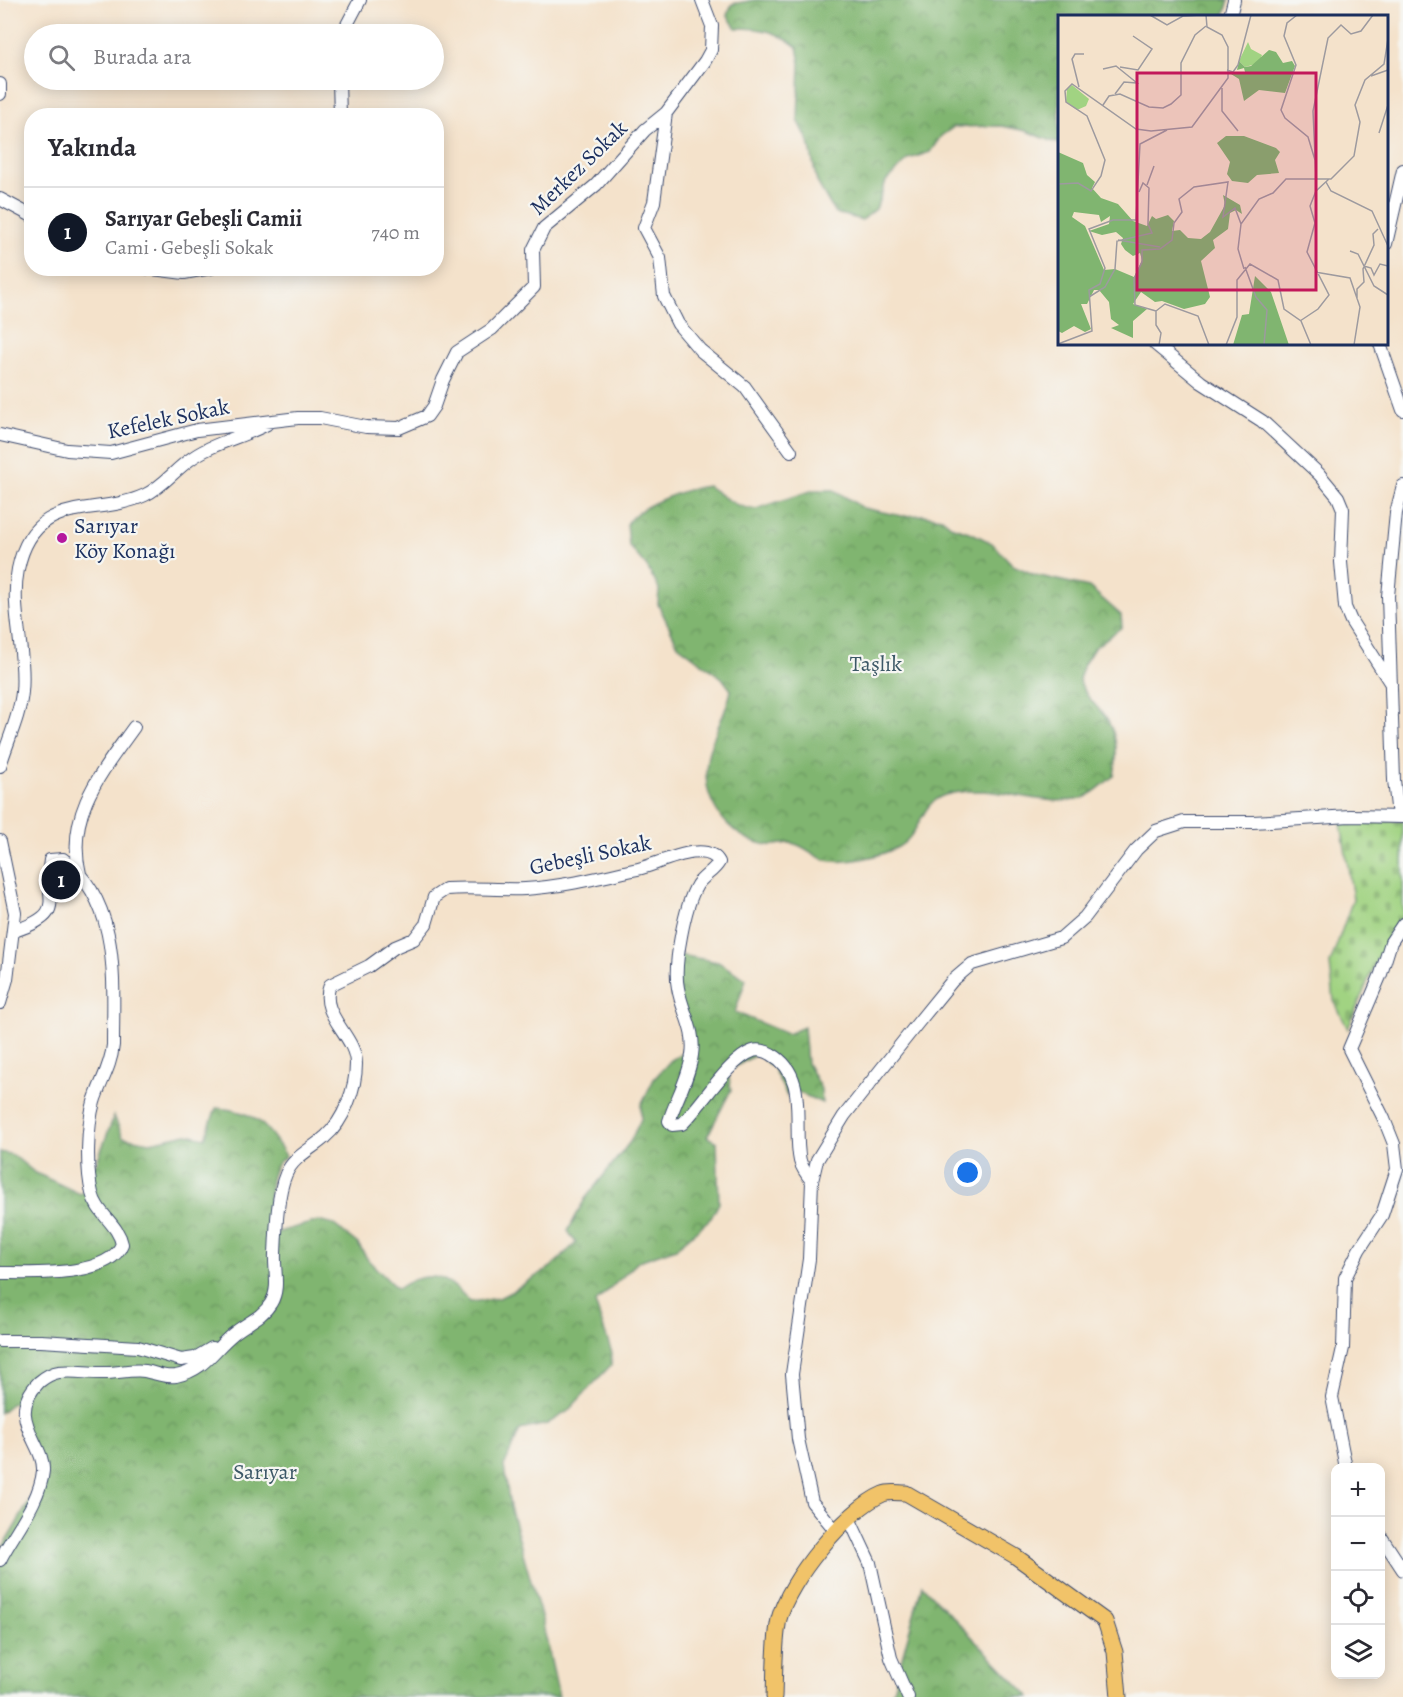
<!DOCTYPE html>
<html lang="tr">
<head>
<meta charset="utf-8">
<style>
	:root { --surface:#fff; --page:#f2f2f3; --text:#2b2b33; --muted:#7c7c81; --line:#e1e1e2; --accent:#111827 }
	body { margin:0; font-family:Alegreya,serif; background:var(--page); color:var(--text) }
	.controls { position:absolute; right:18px; bottom:18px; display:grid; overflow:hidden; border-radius:12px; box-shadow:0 3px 15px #0003 }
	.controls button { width:54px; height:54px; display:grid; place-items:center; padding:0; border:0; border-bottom:2px solid var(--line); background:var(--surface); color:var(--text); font:30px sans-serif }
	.you { position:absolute; left:968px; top:1173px; width:21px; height:21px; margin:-15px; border:4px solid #fff; border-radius:50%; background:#1a73e8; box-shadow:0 0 0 9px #1a73e833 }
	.badge { display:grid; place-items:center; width:39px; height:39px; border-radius:50%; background:var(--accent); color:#fff; font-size:20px; font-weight:700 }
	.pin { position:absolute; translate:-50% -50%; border:3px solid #fff; box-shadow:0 2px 6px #0006 }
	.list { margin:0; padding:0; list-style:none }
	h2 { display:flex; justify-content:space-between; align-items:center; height:78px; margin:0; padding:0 24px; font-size:26px }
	h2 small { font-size:20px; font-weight:400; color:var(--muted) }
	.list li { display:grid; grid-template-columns:39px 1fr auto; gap:18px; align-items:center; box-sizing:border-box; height:90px; padding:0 24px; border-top:2px solid var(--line) }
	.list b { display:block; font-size:22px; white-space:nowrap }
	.list p { margin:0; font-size:20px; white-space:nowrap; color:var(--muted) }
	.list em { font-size:20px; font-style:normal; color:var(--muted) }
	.icon { flex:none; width:33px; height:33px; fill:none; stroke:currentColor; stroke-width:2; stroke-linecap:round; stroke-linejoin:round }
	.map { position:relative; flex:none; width:1403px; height:1697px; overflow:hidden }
	.search { position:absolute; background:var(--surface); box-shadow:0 3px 15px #0003; left:24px; top:24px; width:420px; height:66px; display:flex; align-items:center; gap:15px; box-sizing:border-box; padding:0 21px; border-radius:33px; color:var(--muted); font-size:22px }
	.panel { position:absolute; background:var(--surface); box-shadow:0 3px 15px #0003; left:24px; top:108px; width:420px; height:168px; border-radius:24px }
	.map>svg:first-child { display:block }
	.forest { fill:url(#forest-crowns); stroke:#4e7267; stroke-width:1.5 }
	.cemetery { fill:url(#cemetery-stones); stroke:#5e8170; stroke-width:1.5 }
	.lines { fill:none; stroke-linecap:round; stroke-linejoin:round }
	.minor-casing { stroke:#3c4a6e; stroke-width:14 }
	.major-casing { stroke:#3c4a6e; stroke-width:17 }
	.minor { stroke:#fff; stroke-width:12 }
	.major { stroke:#f1c369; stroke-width:15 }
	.poi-dot { fill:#b5179e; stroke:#f6f6f2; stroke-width:2 }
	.labels { text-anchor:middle; stroke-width:4.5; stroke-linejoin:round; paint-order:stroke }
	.street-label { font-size:22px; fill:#1b2f5e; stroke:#f6f6f2 }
	.poi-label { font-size:22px; fill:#1b2f5e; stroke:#f6f6f2; text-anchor:start }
	.park-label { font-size:22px; fill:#3c5867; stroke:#f6f6f2 }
	.inset-road { fill:none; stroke:#9d9a9f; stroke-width:1.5 }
	.view { fill:#c2185b; fill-opacity:0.15; stroke:#c2185b; stroke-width:3 }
	.inset-edge { fill:none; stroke:#1b2f5e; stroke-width:3 }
</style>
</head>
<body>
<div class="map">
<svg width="1403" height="1697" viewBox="0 0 1403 1697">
	<defs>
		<pattern id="forest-crowns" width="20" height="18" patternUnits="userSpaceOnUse" patternTransform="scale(1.5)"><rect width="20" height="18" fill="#80b570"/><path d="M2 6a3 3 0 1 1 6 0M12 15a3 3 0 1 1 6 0" fill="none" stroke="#68945f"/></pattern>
		<pattern id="cemetery-stones" width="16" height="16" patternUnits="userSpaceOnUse" patternTransform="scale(1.5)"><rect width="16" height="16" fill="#a1d382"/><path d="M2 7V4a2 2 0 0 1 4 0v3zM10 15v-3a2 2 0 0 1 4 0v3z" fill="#8ab573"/></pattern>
	</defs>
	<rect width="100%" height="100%" fill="#f6f6f2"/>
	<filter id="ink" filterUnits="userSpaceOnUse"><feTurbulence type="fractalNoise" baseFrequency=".0167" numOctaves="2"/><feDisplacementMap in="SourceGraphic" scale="12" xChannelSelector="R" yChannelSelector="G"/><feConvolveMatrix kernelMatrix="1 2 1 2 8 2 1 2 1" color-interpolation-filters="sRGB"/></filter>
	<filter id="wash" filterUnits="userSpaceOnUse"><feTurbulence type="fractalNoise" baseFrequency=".008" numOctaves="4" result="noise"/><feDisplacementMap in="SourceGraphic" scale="24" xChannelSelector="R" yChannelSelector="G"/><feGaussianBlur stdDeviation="1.35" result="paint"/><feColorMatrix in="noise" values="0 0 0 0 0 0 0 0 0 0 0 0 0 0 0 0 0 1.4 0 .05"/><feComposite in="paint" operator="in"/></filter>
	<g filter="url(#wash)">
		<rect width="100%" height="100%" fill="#f4e2cb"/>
		<path class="forest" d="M755,0h474l-5,16h-164l-1,128 -33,-13 -24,-5 -48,1 -13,9 -11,16 -21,7 -23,22 -10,28 -14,11 -27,-7 -18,-31 -8,-40 -11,-22 2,-57 -3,-16c-20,-16 -35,-19 -61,-19l-9,-13 5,-11z
			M708,486c16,11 27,22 48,23l58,-19h20l29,18 39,8 21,-1 19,3 11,9 19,6 20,10 21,22 22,10 54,12 32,28 1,12 -28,21 -10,16 -5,15c8,24 23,28 31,46 8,15 7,35 4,51 -9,6 -22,20 -33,23 -43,9 -89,-18 -136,-4 -26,8 -23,39 -47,52 -16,9 -57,19 -75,12 -11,-4 -19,-14 -32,-16 -8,0 -16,3 -23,2 -30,-4 -56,-30 -61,-60 -6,-40 18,-61 24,-95l-9,-12 -44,-33 -20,-41 1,-15 -12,-22 -18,-21 -2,-22c9,-18 60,-36 81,-38z
			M674,954l44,8 28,17 -11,33 52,22 17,-7 3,36 14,26 1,14 -33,-15 -2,8 -14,-28 -16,-14 -29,17 3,19 -24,47 10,5 2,61 -8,15 -35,30 -37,13 -44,42 17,50 -1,12 -44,47 -20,12 -27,6 -16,36 6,41 32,113 17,77h-559v-145l36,-62 2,-20 -2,-12 -15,-33 1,-18 -10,-4 -12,10v-261l13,3 21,17 46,22 7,-4 -2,-24 11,-2 18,-48 9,21 27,5 37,-8 18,4 11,-30c39,3 50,15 70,48 -24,17 -13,46 -18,74l7,3 43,-12 16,4 24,19 10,16 29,29c31,-21 50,-14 73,13l29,-4 12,-6 40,-25 25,-24 -8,-12 17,-32 45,-57 11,-23v-14l13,-26 17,-19 17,-10z
			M922,1585l108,112h-139z"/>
		<path class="cemetery" d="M1403,821v95l-27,45 -28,68 -14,-28 -4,-37 23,-65 -12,-76z"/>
	</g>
	<g filter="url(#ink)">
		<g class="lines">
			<defs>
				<path id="minor" d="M1230,16l4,-16
					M342,34l18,-34
					M339,80l1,36
					M0,84v10
					M666,113l-12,89 -10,26 16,30 4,38 14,28 22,26 45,37 46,64
					M0,199l32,17
					M1386,244l17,-74
					M145,268l39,5 27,-5
					M1155,344l46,38 61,39 57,53 19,23 5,12 -2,53 4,45 6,14 40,63
					M1380,344l23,66
					M0,435l67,15 44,3 86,-23 101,-12h22l46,9 33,1 28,-12 7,-10 9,-26 14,-28 35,-23 42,-42 -1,-37 11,-22 52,-43 49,-55 21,-17 39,-52 6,-11 1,-24 -10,-26
					M0,766c7,-24 20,-50 22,-74 4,-41 -12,-83 -4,-123 16,-78 78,-51 127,-74 17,-8 29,-24 43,-34 23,-18 53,-23 79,-37
					M1398,816l-4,-36 -6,-184 8,-83 7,-27
					M0,841l15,72 -8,66 -7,24
					M80,874c-15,-59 21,-101 54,-147
					M0,1273c31,0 109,5 122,-29 -4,-20 -25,-30 -30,-51 -6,-24 -5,-67 2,-91 6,-20 17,-35 19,-57 0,-64 8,-143 -50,-186l-13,1c-7,40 20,53 -36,71
					M0,1341h41l97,6 43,13 14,-2 17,-10
					M1346,1468l-14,-71 11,-49 2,-70 14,-28 23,-35 15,-46 -3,-25 -10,-25 -35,-70 32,-75 10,-32 12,-18
					M849,1518l21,45 21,95 17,39
					M835,1530l-23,-28 -14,-63 -6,-65 17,-115 3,-78 5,-21 27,-44 73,-92 35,-43 20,-17 89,-26 24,-21 51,-67 20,-19 28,-9h69l97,-6 53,1
					M1380,1535l23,35
					M0,1560c14,-28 40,-58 43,-89 2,-28 -39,-53 -4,-89 6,-5 13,-9 20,-10 14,-2 27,1 41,1 14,1 30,-4 45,-2 11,2 19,7 31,5 29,-6 37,-26 57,-42 13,-11 29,-16 38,-31 9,-15 3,-32 4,-49 1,-22 2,-60 11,-80 7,-17 26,-25 39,-37 19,-16 31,-49 31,-73 0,-29 -38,-49 -26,-79l39,-19 26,-19 19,-8 12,-15 8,-27 12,-8c26,-2 53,1 79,0 38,-2 76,-12 113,-20 19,-4 68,-31 81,-7 -5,9 -16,14 -22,23 -12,20 -24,80 -19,103 4,24 18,42 14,67 -3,23 -16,44 -23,66l3,4 10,-1c19,-18 47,-65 71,-73 5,-2 13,0 18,3 39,21 21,72 29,107 2,7 7,14 12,20"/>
				<path id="major" d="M774,1697c1,-25 0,-54 5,-78 9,-38 68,-110 104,-125 7,-3 16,-1 23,-1l109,63 90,65 10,31 4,45"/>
			</defs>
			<use href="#minor" class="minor-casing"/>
			<use href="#major" class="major-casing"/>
			<use href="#minor" class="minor"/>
			<use href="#major" class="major"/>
		</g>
	</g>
	<circle class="poi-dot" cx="62" cy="538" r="6"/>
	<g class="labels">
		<g class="street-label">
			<text transform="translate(578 167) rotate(-44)" y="8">Merkez Sokak</text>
			<text transform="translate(168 418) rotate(-12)" y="8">Kefelek Sokak</text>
			<text transform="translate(590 854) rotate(-12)" y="8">Gebeşli Sokak</text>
		</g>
		<g class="poi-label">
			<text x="74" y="533">Sarıyar<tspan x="74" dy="25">Köy Konağı</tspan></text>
		</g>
		<g class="park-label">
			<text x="876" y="671">Taşlık</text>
			<text x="265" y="1479">Sarıyar</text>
		</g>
	</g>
	<g transform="translate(1058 15)">
		<rect width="330" height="330" fill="#f4e2cb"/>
		<path d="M190,27l3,7 11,6 -3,8 -14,4 -6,-6z" fill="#a1d382"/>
		<path d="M211,35l7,2 7,11 9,-2 3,5 -10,27 -26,-3 -15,11 -5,-22 -8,-5 14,-2 -1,-4 -7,2 2,-9 6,6 6,-1zM168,121h18l32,12 4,4 -5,8 4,13 -22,2 -9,8 -16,-2 -5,-7 3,-12 -13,-19zM0,137l25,11 4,12 8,7 -3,6 9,10 17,6 15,17 14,5 5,-10 4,3 12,-4 6,6 -2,10 8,-1 8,8 13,1 9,-7 15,-27 -2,-10 17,10 2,9 -6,-4 -6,3 -2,16 -15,11 2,8 -14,13 9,36 -5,7 -21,5 -22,-8 -7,1 -14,-10 -8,12 14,5 -14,12v17l-22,-10 8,-3 -8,-6 -2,-17 -10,-12h-5l-7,14h-6l10,25 -6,3 -11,-6 -12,7 -4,-2zM16,197l25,3 2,7 9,-6 -1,8 -20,7 13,4 14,-3 7,6 -2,6 4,6 8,6 7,-3 2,7 -8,17 -19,-8 -11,1 -19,-44 -13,-9zM197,261l16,16 18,53h-56l9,-30 7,-1z" fill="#80b570" fill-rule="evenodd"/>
		<path d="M14,70l17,14 -3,7 -9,4 -11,-8 1,-13z" fill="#a1d382"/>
		<path class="inset-road" d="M92,0l17,10 16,-9 18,-1M239,0l-10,8 -3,13 12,29 -15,45 4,8 23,19 7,23M62,52l18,3 14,-21 -19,-13M45,54l13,-3 21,17 -13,-1 -9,12M169,55l6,2 5,-7 13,-50M313,61l17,-6M21,72l-7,-28 3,-5h9M164,73v23l16,20M45,90l6,-9 11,-2 29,13 14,1 8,-4 10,-9v-32l14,-28 11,-9M321,118l9,-28M258,163l-3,-67 15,-73 13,-13 10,9 10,-3 12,-16M268,167l5,9 41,20 16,35M0,169l20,-1 13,8 10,-15 4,-16 -18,-44 -21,-14 -1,-11 7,-7 64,45 15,2 41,-4 36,-49v-31l-6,-12 -15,-8 -1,-12M89,170l7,-19M60,225l42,7M292,236l8,3 16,32 14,9M306,251l7,2 3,7 6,-11 8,2M187,252l11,30 11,13 -3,35M186,254l-6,-20 3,-25 18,-25 14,-6 13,-14h45l23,-23 6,-34 -5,-17 10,-25 19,-16 4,-25M257,257l35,6 10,29 -6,38M31,282l16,-10 10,-18 2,-28 35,-8 -4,-9 1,-36 -6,-5 -4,9M299,284v-10l7,-7 -1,-13 11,-24 -1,-11 5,-5M98,296l-21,-6 -1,-26 8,-17v-12l18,-1 12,-9 2,-17 8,-11 -3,-13 15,-12 34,-5 -5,35 12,-9 6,16M242,306l18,-12 11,-14 -22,-43 8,-29 -5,-17 6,-15 13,-12M0,329l34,-13 -3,-41 11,-6 5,-16 -16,-39 24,-9h23l4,-76 27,-14M101,330l2,-12 -5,-8v-14l9,-7 33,12 11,29M168,330l11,-28v-37l13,-16 28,16 6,29 17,12 10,24"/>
		<path class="view" d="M79,58h179v217h-179z"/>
		<rect width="330" height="330" class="inset-edge"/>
	</g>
</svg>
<div class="controls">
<button>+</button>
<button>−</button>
<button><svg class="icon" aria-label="locate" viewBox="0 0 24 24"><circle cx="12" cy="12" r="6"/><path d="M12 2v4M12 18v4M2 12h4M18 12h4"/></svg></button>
<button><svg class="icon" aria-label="layers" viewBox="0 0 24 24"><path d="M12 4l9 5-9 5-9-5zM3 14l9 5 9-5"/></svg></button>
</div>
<div class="you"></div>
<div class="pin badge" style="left:61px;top:880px">1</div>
<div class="search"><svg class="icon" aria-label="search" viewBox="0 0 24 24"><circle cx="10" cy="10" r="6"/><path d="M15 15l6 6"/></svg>Burada ara</div>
<section class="panel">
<h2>Yakında<small></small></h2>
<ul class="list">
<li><span class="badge">1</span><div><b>Sarıyar Gebeşli Camii</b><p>Cami · Gebeşli Sokak</p></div><em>740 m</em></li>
</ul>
</section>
</div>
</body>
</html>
